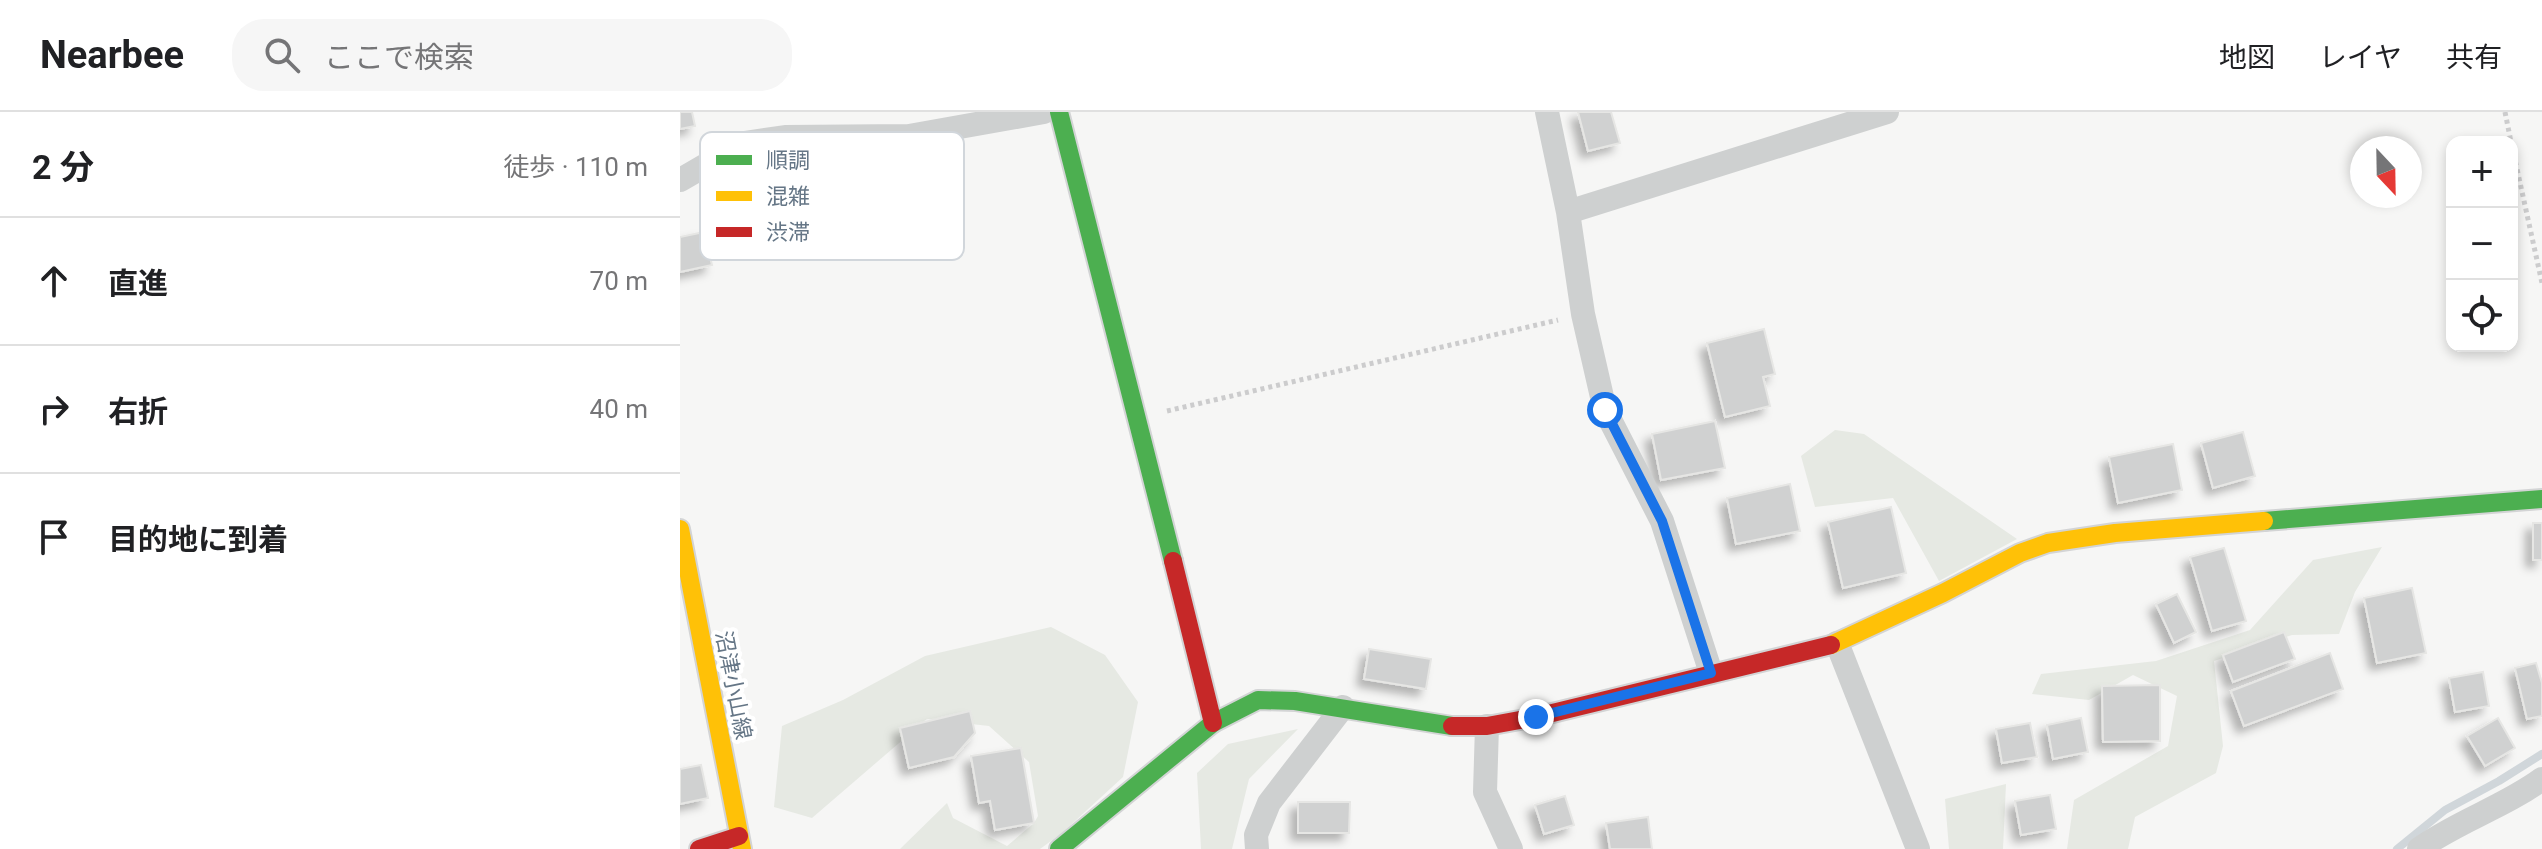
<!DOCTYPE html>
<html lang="ja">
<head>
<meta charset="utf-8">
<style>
	:root { --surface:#fff; --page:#f6f6f6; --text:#202124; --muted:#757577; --line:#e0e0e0 }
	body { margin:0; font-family:Roboto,"Noto Sans JP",sans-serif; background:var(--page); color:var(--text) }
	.controls { position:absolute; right:24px; top:24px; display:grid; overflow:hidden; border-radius:16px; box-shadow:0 4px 12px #0003 }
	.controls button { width:72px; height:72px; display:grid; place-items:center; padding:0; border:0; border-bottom:2px solid var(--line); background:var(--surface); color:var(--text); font:40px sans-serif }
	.compass { position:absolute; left:1670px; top:24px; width:72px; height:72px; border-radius:50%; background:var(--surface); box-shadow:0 4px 12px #0003; rotate:158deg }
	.stop { position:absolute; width:24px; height:24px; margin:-18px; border:6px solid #1a73e8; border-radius:50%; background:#fff }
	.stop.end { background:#1a73e8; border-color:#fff; box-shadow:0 2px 8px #0008 }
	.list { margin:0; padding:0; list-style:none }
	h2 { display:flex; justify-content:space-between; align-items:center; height:104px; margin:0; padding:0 32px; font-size:34px }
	h2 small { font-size:26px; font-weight:400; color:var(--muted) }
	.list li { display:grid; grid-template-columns:52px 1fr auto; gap:24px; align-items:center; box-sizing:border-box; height:128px; padding:0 32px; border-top:2px solid var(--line) }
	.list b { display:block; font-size:30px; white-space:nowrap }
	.list em { font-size:26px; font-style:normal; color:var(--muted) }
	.icon { flex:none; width:44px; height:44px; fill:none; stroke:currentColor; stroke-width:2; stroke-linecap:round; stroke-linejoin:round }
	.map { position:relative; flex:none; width:1862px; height:737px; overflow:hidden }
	header { display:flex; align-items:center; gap:48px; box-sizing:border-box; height:112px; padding:0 40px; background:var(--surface); border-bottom:2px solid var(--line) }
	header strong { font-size:38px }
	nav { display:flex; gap:44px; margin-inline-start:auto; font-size:28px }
	.search { width:560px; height:72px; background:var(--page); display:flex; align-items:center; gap:20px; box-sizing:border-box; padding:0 28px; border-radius:32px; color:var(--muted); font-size:30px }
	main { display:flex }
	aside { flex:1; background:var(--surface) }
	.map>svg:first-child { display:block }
	.green { fill:#e6e9e3 }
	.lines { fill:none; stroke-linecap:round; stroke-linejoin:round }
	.stream { stroke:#d0d6da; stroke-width:8 }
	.building { fill:#d0d1d1; stroke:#e6e6e4; stroke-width:2; filter:url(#shadow) }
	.fast-casing { stroke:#d3d4d5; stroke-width:22 }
	.slow-casing { stroke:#d3d4d5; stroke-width:22 }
	.jam-casing { stroke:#d3d4d5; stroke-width:22 }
	.path { stroke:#cccccd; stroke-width:5; stroke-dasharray:4 4; stroke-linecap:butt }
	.street { stroke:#ced0d0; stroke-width:24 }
	.fast { stroke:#4caf50; stroke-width:18 }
	.slow { stroke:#ffc107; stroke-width:18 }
	.jam { stroke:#c62828; stroke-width:18 }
	.route { stroke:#1a73e8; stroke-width:10 }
	.labels { text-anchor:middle; stroke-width:8; stroke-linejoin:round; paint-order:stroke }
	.street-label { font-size:22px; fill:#657686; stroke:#fff }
	.key { fill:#fff; stroke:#d1d6db; stroke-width:2 }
	.key-label { font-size:22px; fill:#657686 }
</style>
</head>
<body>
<header>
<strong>Nearbee</strong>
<div class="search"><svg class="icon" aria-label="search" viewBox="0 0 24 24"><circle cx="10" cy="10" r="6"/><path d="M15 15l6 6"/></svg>ここで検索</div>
<nav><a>地図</a><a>レイヤ</a><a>共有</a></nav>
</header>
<main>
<aside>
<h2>2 分<small>徒歩 · 110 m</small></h2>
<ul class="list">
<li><svg class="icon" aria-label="ahead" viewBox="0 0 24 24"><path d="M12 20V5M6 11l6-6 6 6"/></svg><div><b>直進</b></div><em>70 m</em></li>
<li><svg class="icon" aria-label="right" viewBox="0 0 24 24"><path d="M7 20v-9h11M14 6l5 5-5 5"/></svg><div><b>右折</b></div><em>40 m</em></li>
<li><svg class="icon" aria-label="arrive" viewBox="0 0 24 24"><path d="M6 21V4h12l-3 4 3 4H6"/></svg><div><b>目的地に到着</b></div></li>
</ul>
</aside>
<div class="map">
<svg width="1862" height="737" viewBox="0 0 1862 737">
	<defs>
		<filter id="shadow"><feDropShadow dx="-7" dy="7" stdDeviation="4" flood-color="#0004"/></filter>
	</defs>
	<rect width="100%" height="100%" fill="#f6f6f5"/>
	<path class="green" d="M1155,318l29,4 153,105 -78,42 -46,-83 -78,9 -14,-51z
		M1702,435l-27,45 -16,42 -47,1 -78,26 9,85 -7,27 -81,44 -7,32h-61l7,-49 94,-54 9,-50 -44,-21 -44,25 -57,-6 9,-20 115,-13 94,-31 63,-70z
		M371,515l54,28 33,47 -15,75 -61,56 -22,16h-140l47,-46 6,15 54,28 27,-23 4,-7 -9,-54 -40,-36 -62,-7 -115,99 -38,-11 8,-81 61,-26 82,-44z
		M618,617l-49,50 -17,70h-31l-4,-76 31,-29z
		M1326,672l-3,65h-54l-4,-50z"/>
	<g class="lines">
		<path class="stream" d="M1717,737l48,-39 54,-29 43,-27"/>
	</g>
	<path class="building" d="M0,0h12l3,14 -15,3z
		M898,0h33l9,31 -32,8z
		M24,120l8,33 -32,7v-35z
		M1084,217l11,45 -12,3 7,29 -45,11 -18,-74z
		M1035,309l10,47 -64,12 -9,-46z
		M1563,320l12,44 -42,12 -12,-45z
		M1493,332l9,46 -64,13 -9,-46z
		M1110,372l10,47 -64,13 -9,-46z
		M1211,395l15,66 -63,15 -15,-66z
		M1853,411h9v37h-9z
		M1544,436l22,73 -34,10 -22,-74z
		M1732,476l14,65 -49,10 -13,-65z
		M1497,482l19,38 -22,11 -18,-39z
		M1604,520l11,27 -62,23 -10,-27z
		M689,537l62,10 -5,30 -62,-10z
		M1650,541l13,36 -99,37 -13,-35z
		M1856,551l6,20v33l-15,3 -12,-51z
		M1803,560l6,34 -34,6 -6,-34z
		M1480,573v56l-57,1 -1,-56z
		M290,599l5,22 -21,24 -45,11 -9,-40z
		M1401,606l7,34 -35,7 -6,-34z
		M1818,606l17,30 -30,18 -18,-30z
		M1350,611l7,34 -35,6 -6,-34z
		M341,636l13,75 -39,7 -5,-29 -11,2 -8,-47z
		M21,653l7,33 -28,6v-35z
		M1370,683l6,34 -35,6 -6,-34z
		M885,684l9,29 -30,9 -9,-29z
		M618,690h52l-1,31h-51z
		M968,705l4,32h-42l-4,-26z"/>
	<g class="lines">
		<defs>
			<path id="fast" d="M379,0l114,449
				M1584,409l278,-22
				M379,737l154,-126 45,-23 37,1 157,25"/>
			<path id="slow" d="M0,417l62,320
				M1151,533l112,-52 77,-40 28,-10 67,-10 149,-12"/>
			<path id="jam" d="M493,449l40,162
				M772,614h35l49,-9 295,-72
				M19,737l40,-13"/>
		</defs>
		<use href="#fast" class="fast-casing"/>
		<use href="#slow" class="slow-casing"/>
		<use href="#jam" class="jam-casing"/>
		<path class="path" d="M1825,0l6,30
			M1832,34l30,137
			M487,299l391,-91"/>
		<path class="street" d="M867,0l21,100 15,102 22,96 57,111 49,152
			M0,68l64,-37 41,-6 124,-1 135,-24
			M888,100l319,-100
			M1157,531l81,206
			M807,614l-2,66 26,57
			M577,737l-1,-14 13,-32 74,-96
			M1739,737c39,-28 85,-42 123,-70"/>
		<use href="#fast" class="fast"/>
		<use href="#slow" class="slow"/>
		<use href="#jam" class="jam"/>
	</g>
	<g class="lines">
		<path class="route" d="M856,605l175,-44 -49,-152 -57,-111"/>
	</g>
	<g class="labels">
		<g class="street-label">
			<text transform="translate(54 573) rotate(79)" y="8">沼津小山線</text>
		</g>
	</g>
	<rect x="20" y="20" width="264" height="128" rx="12" class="key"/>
	<rect x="36" y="43" width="36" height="10" fill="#4caf50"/>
	<rect x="36" y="79" width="36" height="10" fill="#ffc107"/>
	<rect x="36" y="115" width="36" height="10" fill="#c62828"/>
	<g class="key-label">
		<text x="86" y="56">順調</text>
		<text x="86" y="92">混雑</text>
		<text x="86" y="128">渋滞</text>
	</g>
</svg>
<div class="controls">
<button>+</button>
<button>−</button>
<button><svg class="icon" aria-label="locate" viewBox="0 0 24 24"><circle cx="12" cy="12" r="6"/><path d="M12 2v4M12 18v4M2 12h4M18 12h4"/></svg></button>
</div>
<svg class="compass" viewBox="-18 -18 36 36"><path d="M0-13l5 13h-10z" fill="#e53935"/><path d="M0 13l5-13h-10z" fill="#757577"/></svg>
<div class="stop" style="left:925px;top:298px"></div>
<div class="stop end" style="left:856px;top:605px"></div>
</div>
</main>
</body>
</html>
